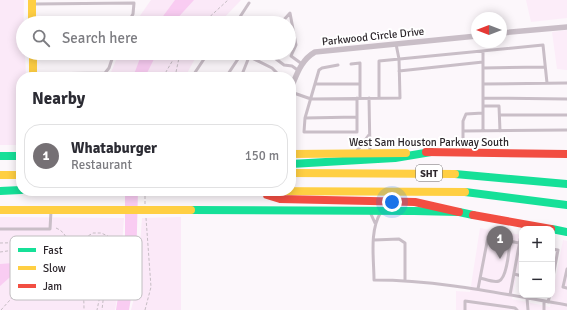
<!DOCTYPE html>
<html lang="en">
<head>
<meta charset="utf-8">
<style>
	:root { --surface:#fff; --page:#f7f7f7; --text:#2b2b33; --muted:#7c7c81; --line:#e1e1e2; --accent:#757074 }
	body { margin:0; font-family:Signika,sans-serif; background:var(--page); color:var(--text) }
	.controls { position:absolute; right:12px; bottom:12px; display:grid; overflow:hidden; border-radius:8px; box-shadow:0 2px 10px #0003 }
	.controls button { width:36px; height:36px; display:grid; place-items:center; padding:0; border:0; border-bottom:1px solid var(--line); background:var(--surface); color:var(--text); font:20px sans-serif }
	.compass { position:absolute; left:471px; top:12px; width:36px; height:36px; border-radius:50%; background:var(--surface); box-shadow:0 2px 10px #0003; rotate:270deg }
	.you { position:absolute; left:392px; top:202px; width:14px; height:14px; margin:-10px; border:3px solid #fff; border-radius:50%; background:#1a73e8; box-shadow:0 0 0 6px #1a73e833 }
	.badge { display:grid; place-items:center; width:26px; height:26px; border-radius:50%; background:var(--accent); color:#fff; font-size:13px; font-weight:700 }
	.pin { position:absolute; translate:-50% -33px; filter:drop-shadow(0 1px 2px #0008) }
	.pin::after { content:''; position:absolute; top:21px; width:14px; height:12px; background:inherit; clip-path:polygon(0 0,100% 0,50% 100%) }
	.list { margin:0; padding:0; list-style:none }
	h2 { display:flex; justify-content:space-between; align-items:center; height:52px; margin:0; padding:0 16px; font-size:17px }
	h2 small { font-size:13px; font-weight:400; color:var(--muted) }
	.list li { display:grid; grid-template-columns:26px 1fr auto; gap:12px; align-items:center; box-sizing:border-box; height:64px; margin:0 8px 8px; padding:0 8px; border:1px solid var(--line); border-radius:16px }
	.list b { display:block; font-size:15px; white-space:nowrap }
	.list p { margin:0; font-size:13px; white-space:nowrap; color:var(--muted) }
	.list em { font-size:13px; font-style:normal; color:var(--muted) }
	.icon { flex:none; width:22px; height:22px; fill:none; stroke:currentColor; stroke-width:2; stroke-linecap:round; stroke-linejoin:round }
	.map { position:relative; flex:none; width:567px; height:310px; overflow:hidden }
	.search { position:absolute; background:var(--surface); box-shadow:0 2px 10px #0003; left:16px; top:16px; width:280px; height:44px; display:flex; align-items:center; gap:10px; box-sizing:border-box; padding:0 14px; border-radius:22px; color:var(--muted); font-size:15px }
	.panel { position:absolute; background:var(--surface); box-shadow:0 2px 10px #0003; left:16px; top:72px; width:280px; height:124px; border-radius:16px }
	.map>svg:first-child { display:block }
	.built { fill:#fcedf9 }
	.green { fill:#fbe9f8 }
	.water { fill:#f9ccf2 }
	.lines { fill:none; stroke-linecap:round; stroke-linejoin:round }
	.path { stroke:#c6bdc4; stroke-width:1; stroke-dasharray:3 2; stroke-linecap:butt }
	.lane { stroke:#c9bec7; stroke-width:3 }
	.street { stroke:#c9bec7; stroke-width:5.5 }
	.fast { stroke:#16e098; stroke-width:8 }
	.slow { stroke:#ffcf43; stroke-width:8 }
	.jam { stroke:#f24e42; stroke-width:8 }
	.labels { text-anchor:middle; stroke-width:4; stroke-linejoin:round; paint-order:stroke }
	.shield { fill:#fff; stroke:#6c686b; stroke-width:1 }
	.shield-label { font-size:10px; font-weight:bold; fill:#2d272c }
	.street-label { font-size:11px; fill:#2d272c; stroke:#fff }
	.key { fill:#fff; stroke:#c0bec0; stroke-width:1 }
	.key-label { font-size:11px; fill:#2d272c }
</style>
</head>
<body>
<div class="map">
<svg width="567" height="310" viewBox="0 0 567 310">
	<rect width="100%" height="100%" fill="#fcf7fb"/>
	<path class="built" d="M526,0h41v18l-36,4z
		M567,30v40l-10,-1 -5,-37z
		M480,228l42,7v13l-10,51 38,8 13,-67 4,1v69h-111v-19l14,1z"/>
	<path class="green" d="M0,0h24l-1,53h2l1,24h-5v68h-21z
		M151,0h90l-22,23h-84z
		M119,53h79l-13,24h-76z
		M0,217l124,1 -5,69 -4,23h-115z
		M181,217v93h-50l6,-24 5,-68z"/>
	<path class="water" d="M175,0h19l-21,23h-15z
		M142,53h15l-12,24h-12z
		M125,191h13l-2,76 -7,43h-13l9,-59z
		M27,262l-27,24v-22z"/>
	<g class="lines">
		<path class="path" d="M203,23l25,-23
			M163,77l14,-24
			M175,77l5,-24
			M145,191v14
			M56,228c10,4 11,12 15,21 9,23 13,36 13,61
			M0,243l55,-1 13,-3 13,1 12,-7h8l7,3 3,7 -2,10 -12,57
			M0,252c18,-2 35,-8 51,1
			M102,292h2l-2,18
			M1,310l52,-58 18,-3
			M145,310l6,-23 -5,-69"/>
		<path class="lane" d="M34,4l100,-1 -1,11 -5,9
			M236,23l13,-20
			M281,23l9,-10 6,32 -5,11 11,8
			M483,51v62
			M242,53l30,15 9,9
			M268,53l16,12 8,1 7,5
			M351,64l9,-1v35
			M338,65l-16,3 -3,2 -14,48 -1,14h53v-34
			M483,68l62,-1
			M399,71l84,-9
			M35,74l70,-1 4,-5 5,-15
			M192,77l16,-24
			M226,77l16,-24
			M241,77l8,-20
			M315,84h45
			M483,84l84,-1
			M291,92l20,7 89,-1 -1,-39 -3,-15
			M369,98l1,55
			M379,98v-37l164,-16 4,38
			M483,98l84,1
			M483,106h16l1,25
			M500,115h67
			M305,118l52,-1
			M463,131l104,-1
			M463,150v-29l3,-7 17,-1v18
			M356,152l13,-17
			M370,212l5,11
			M381,212c-12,19 -7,47 -7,68 65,0 129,14 193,25
			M0,229h50l1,-18
			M374,240l25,-1 6,4v37
			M552,249l6,1 -6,32
			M567,269l-4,18 4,1
			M514,274l8,2
			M480,278c5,1 14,5 19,3 8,-3 10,-31 11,-39
			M478,289l10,-52 31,6
			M510,295l13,-71
			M527,298l1,12
			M544,301v9
			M548,302l2,-7
			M465,310v-9l50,7 2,2"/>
		<path class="street" d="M501,33l66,-6
			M291,88c6,-14 10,-28 24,-36l162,-16"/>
		<path class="fast" d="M0,156h21
			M291,164l104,-6 36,-6
			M455,174l112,10
			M0,191l21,-1
			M465,192l102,13
			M191,210l223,1 45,1 14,3
			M552,229l15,3"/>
		<path class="slow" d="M32,0v23
			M33,53v24
			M291,154l115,-1
			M291,173l164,1
			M0,175h21
			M237,191l228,1
			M0,210h191"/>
		<path class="jam" d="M426,152l141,2
			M267,195l13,4 135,3 44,10
			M473,215l78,14"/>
	</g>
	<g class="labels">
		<rect class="shield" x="416" y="165" width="26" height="16" rx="3"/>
		<g class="shield-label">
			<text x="429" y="177">SHT</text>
		</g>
		<g class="street-label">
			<text transform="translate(373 36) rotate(-6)" y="4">Parkwood Circle Drive</text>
			<text x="429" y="146">West Sam Houston Parkway South</text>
		</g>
	</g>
	<rect x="10" y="236" width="132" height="64" rx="6" class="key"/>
	<rect x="18" y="248" width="18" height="4" fill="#16e098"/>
	<rect x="18" y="266" width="18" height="4" fill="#ffcf43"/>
	<rect x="18" y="284" width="18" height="4" fill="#f24e42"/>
	<g class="key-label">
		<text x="43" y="254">Fast</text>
		<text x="43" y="272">Slow</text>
		<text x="43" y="290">Jam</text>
	</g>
</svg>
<div class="controls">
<button>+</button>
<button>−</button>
</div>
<svg class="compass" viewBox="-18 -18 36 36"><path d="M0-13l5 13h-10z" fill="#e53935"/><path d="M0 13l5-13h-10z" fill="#7c7c81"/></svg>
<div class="you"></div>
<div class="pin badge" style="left:500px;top:259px">1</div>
<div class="search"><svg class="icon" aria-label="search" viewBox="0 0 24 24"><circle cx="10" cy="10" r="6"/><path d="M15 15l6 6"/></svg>Search here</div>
<section class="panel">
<h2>Nearby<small></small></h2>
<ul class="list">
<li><span class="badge">1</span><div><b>Whataburger</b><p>Restaurant</p></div><em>150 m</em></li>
</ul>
</section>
</div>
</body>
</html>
